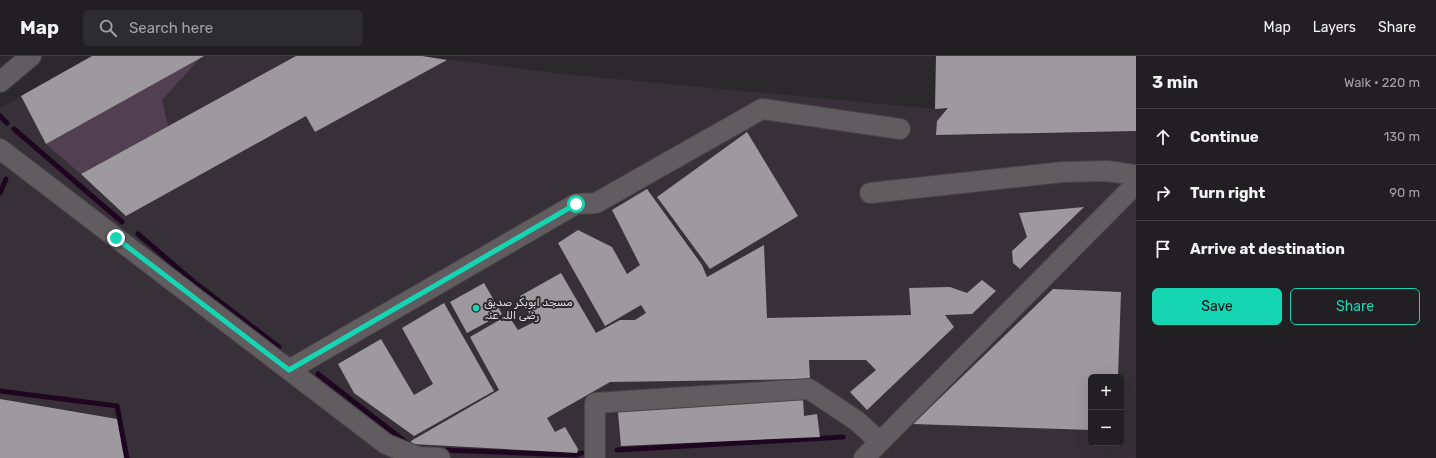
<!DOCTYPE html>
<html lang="en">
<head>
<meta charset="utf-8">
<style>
	:root { --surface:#211f21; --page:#2d2c2e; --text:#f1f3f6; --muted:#a2a2a5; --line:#3e3d3f; --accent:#15d5b3 }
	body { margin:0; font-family:Rubik,"Noto Naskh Arabic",sans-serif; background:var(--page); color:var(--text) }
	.controls { position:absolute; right:12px; bottom:12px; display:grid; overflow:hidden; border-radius:6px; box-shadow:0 4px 16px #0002 }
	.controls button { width:36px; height:36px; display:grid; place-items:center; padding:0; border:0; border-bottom:1px solid var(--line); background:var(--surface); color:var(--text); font:20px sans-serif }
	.stop { position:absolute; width:12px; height:12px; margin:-9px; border:3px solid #15d5b3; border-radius:50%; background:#fff }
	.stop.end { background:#15d5b3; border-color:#fff; box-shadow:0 1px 4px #0008 }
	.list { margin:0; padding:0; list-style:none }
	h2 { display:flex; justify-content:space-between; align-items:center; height:52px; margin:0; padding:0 16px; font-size:17px }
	h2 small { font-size:13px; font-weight:400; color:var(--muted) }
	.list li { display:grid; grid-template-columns:26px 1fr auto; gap:12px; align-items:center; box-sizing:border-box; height:56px; padding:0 16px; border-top:1px solid var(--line) }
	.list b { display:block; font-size:15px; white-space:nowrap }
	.list em { font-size:13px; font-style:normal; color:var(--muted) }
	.actions { display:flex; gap:8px; padding:12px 16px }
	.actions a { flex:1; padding:9px 0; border:1px solid var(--accent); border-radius:6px; text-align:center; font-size:14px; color:var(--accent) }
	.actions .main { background:var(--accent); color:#111 }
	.icon { flex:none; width:22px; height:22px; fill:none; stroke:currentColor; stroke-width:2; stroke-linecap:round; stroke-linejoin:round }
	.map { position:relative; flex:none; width:1136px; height:402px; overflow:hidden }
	header { display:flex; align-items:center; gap:24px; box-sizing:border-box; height:56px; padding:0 20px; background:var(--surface); border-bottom:1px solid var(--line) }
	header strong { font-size:19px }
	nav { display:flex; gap:22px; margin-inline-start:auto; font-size:14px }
	.search { width:280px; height:36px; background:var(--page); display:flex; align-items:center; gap:10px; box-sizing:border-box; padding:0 14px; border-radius:6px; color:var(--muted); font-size:15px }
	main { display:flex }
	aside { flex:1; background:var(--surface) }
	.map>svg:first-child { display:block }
	.built { fill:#373038; fill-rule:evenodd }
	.green { fill:#524052 }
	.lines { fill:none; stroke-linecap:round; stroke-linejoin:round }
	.stream { stroke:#1f0620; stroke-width:5 }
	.building { fill:#9e999e }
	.minor-casing { stroke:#474447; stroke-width:22 }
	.minor { stroke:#605c60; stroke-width:20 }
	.route { stroke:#15d5b3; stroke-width:5 }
	.poi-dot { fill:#15d5b3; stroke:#2c292c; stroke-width:1.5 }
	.labels { text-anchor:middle; stroke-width:4; stroke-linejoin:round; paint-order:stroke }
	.poi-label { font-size:11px; fill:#e4e2e4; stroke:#2c292c; text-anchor:start }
</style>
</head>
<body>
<header>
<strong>Map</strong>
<div class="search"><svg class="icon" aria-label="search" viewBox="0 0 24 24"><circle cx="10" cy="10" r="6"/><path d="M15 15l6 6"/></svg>Search here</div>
<nav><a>Map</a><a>Layers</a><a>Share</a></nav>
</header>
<main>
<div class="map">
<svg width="1136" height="402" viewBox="0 0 1136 402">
	<rect width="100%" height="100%" fill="#2c292c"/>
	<path class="built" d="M92,0h330l140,18 373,35 1,-53h200v402h-1136v-350zM1091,321h30v66h-30z"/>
	<path class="green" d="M201,1l-39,43 6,26 -87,48 -35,-30z"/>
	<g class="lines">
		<path class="stream" d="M0,60l7,7
			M14,73l108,93
			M0,137l6,-14
			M138,178l56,48 85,65
			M318,318l89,69
			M0,335l117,15 10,52
			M440,394l136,5 6,-2
			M617,394l226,-13"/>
	</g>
	<path class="building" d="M92,0h112l-158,88 -25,-48z
		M296,0h126l25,4 -132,72 -9,-16 -180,100 -45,-42z
		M936,0h200v75l-200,4 1,-14 11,-13 -13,1z
		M747,76l51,84 -88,53 -53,-72z
		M647,133l55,76 5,12 57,-32 3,73 144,-3 -2,-27 41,-1 17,6 15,-13 14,11 -24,23 -27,1 9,12 -87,83 -17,-18 26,-22 -10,-10h-57l1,19 -200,3 -63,36 8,14 10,-5 13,22 -1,4 -165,-9 -1,-3 88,-51 -29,-53 38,-22 10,15 16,-8 -14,-26 41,-23 35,60 24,-13h15l11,-7 -5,-8 -36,21 -47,-83 20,-13 34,17 15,27 13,-9 -28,-55z
		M1084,151l-64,62 -7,-6 -1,-12 15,-14 -8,-24z
		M484,227l18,31 -35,19 -17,-31z
		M1053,233l68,3 -3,85h-27v53l-178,-6z
		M444,247l50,88 -80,45 -60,-43 -16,-29 43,-25 33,56 19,-11 -31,-56z
		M803,342l1,18 13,-2 3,23 -199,9 -3,-34z
		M0,343l117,20 7,39h-124z"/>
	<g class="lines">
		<defs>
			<path id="minor" d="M0,26l31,-26
				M0,93l386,295 32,13 22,1
				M870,137l193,-21 44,-1 29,4
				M289,314l287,-166 20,-1 166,-94 138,20
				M595,402v-55l214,-14 48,32 23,21
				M864,402l272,-274"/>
		</defs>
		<use href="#minor" class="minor-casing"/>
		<use href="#minor" class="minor"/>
	</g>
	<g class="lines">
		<path class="route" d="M116,182l173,132 287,-166"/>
	</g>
	<circle class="poi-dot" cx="476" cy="252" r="4"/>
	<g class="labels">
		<g class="poi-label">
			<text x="484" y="250">مسجد ابوبکر صدیق<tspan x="484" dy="13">رضی اللہ عنہ</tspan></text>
		</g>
	</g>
</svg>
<div class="controls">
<button>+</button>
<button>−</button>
</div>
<div class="stop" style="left:576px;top:148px"></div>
<div class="stop end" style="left:116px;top:182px"></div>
</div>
<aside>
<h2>3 min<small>Walk · 220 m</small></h2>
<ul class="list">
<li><svg class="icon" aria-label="ahead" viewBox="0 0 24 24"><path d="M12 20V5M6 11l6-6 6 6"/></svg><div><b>Continue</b></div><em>130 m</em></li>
<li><svg class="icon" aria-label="right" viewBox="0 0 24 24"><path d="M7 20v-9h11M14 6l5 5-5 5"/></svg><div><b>Turn right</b></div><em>90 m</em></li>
<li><svg class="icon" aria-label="arrive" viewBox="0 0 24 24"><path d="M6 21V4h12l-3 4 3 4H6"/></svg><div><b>Arrive at destination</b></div></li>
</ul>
<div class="actions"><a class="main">Save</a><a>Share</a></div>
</aside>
</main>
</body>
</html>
